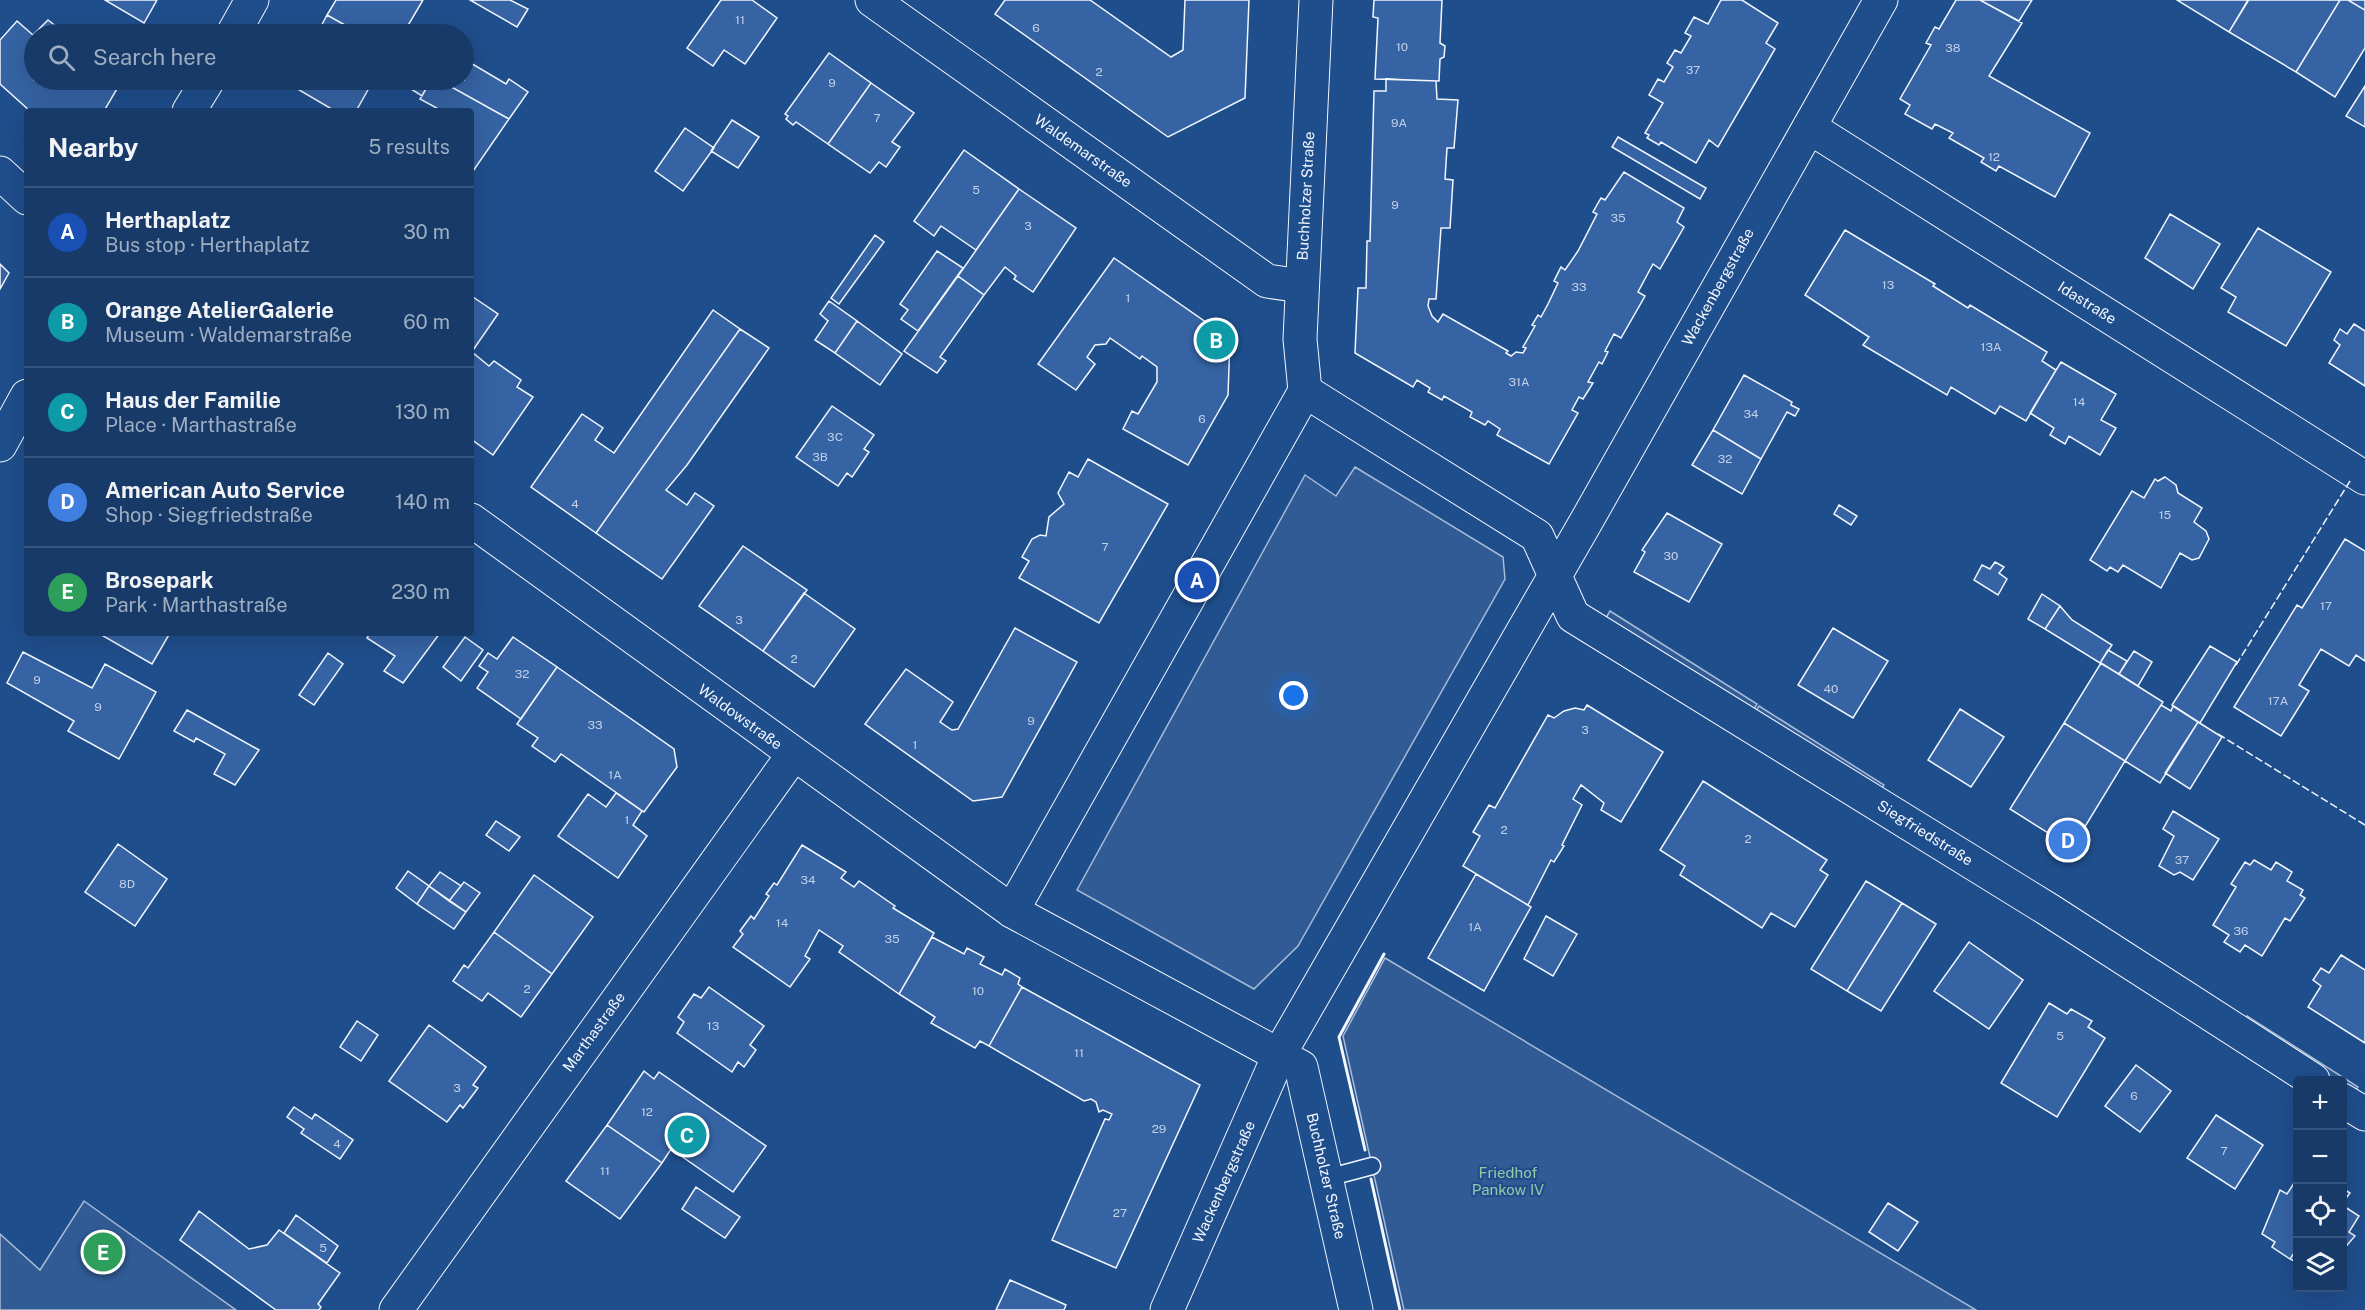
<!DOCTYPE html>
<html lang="en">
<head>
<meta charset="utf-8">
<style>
	:root { --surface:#173a69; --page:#244571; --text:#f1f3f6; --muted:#9eadc0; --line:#36547d; --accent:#ffb74d }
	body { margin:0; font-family:"Public Sans",sans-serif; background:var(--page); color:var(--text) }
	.controls { position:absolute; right:18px; bottom:18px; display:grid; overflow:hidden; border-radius:6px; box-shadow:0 6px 24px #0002 }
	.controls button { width:54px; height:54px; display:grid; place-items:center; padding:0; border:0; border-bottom:2px solid var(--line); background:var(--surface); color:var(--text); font:30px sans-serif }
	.you { position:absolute; left:1294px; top:696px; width:21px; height:21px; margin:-15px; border:4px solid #fff; border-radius:50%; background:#1a73e8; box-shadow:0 0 0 9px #1a73e833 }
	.badge { display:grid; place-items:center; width:39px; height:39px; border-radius:50%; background:var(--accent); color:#fff; font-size:20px; font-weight:700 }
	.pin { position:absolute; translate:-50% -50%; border:3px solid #fff; box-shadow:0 2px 6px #0006 }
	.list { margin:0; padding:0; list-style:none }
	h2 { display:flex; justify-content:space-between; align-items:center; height:78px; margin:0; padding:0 24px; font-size:26px }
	h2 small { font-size:20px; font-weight:400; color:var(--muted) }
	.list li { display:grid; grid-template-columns:39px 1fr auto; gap:18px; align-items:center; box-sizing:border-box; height:90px; padding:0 24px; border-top:2px solid var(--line) }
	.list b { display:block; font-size:22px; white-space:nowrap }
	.list p { margin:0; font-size:20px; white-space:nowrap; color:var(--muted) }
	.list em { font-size:20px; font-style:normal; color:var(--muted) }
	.icon { flex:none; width:33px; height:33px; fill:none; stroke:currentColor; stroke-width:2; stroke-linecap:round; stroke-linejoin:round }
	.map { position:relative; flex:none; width:2365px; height:1310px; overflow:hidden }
	.search { position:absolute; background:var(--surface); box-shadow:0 6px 24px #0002; left:24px; top:24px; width:450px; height:66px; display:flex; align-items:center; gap:15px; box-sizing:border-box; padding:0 21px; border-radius:33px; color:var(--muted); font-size:22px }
	.panel { position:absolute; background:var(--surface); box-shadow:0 6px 24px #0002; left:24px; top:108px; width:450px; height:528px; border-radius:6px }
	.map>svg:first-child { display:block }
	.built { fill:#305b95; stroke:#a8bbd7; stroke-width:1.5 }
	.building { fill:#3563a3; stroke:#f2f6ff; stroke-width:1.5 }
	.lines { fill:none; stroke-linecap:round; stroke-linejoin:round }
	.lane-casing { stroke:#f2f6ff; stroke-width:19 }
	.street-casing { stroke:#f2f6ff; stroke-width:35 }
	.secondary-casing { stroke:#f2f6ff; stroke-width:35 }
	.lane { stroke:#1f4e8c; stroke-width:16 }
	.street { stroke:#1f4e8c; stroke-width:33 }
	.secondary { stroke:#1f4e8c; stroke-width:33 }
	.fence { stroke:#f2f6ff; stroke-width:1.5; stroke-dasharray:8 3; stroke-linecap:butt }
	.wall { stroke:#f2f6ff; stroke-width:3 }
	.labels { text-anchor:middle; stroke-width:4.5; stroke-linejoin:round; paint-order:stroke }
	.number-label { font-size:12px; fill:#c3d1e8 }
	.street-label { font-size:15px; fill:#f2f6ff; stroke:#1f4e8c }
	.park-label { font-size:15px; fill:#97c8a6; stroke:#1f4e8c }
</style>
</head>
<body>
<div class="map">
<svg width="2365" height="1310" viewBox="0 0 2365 1310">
	<rect width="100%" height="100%" fill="#1f4e8c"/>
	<path class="built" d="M1355,467l148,90 2,22 -207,367 -44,43 -177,-99 228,-415 31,21z
		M1610,611l147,93 -6,10 -147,-93z
		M1759,706l125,79 -6,10 -125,-79z
		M1385,958l591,352h-572l-61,-274z
		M2247,1016l111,71 -7,9 -8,-5 -1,-11h-15l-87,-55z
		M84,1201l152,109h-236v-76l40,36z"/>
	<path class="building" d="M105,0h52l-13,23z
		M336,0h87l-20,34h-42l-34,-19z
		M470,0h40l18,9 -11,18z
		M721,0h31l25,18 -32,46 -21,-14 -11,16 -26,-18z
		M1005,0h85l81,57 12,-7 2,-50h64l-4,98 -77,39 -173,-123z
		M1374,0h68l-2,43 5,3 -1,11 -4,2 -1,22 -64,-2 3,-61 -5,-1z
		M1721,0h21l36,23 -12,20 9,6 -57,98 -9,-7 -13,23 -35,-21 -2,3 -12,-7 2,-3 -4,-2 18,-30 -14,-8 9,-16 6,3 9,-15 -6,-4 8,-13 6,3 10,-17 -6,-3 9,-16 14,7z
		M1956,0h24l42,23 -33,53 101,57 -35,64 -56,-31 -3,5 -15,-9 3,-4 -35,-20 4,-5 -18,-9 -3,5 -27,-15 5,-9 -10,-6 31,-54 -5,-2 9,-16 4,2z
		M1980,0h52l-13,21z
		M2177,0h70l1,1 -19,31z
		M2340,0h8l17,10v38l-30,49 -39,-25z
		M2340,0l-44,72 -67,-40 19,-32z
		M2348,0h17v10z
		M327,15l34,19h-44z
		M48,20l18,14h-32v46h85l2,2 -17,29h-74l-30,-27v-44l17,-19 16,14z
		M829,53l42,30 -43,61 -32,-22 -3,3 -7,-6 2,-3 -3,-2z
		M464,59l42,25 3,-5 19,13 -19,27 -70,-39h25z
		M1386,79l50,2 1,18 21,1 -4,48h-7l-2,31 8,1 -3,48h-9l-5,71h-7l-1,7 4,10 6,6 5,-8 65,37 -2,2 5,3 5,-4 7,1 3,-5 -3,-1 12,-21 -3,-1 6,-10 3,2 7,-13 10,-21 -4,-2 7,-14 4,3 13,-19 19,-37 -4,-2 8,-14 4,2 19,-28 60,36 -7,14 7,5 -24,42 -7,-5 -15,28 7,4 -24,42 -7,-4 -9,17 3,1 -6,12 -3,-2 -11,20 5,1 -10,16 -4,-2 -7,13 6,3 -29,51 -52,-29 3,-6 -12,-8 -3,4 -15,-8 2,-5 -28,-16 -2,4 -14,-8 2,-4 -13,-8 -4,7 -58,-34 3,-65h8l1,-47h3l4,-150h12z
		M292,80h87l-2,4 -4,-3 -17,30h-21l-46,-27z
		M406,80h25l-9,16 -19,-12z
		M431,80h8l70,39 -38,55v-63h-29l-22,-12z
		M871,83l43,30 -22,29 8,5 -14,20 -7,-5 -9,11 -42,-29z
		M2365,86v41l-19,-11z
		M732,120l27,17 -21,31 -27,-17z
		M685,128l29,20 -31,43 -28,-20z
		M1618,137l88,51 -6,11 -88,-52z
		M964,150l55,39 -43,61 -35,-24 -7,10 -20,-15z
		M1019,189l57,39 -43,64 -19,-13 2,-3 -11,-9 -21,28 -26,-19z
		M2170,214l50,30 -27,45 -48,-31z
		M2258,228l73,44 -45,74 -58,-34 8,-15 -15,-9z
		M1845,230l90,54 -2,2 35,22 2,-3 77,47 -5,9 14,9 -30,51 -26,-15 -5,8 -44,-27 -4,8 -84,-50 6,-8 -64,-42z
		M875,235l9,7 -45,62 -8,-6z
		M937,251l26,17 -45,63 -17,-12 7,-9 -8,-6z
		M1114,258l116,81 -2,56 -40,70 -65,-36 9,-18 6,3 19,-32v-15l-15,-11 -2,3 -30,-21 -4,6 -11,1 -8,12 8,7 -19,26 -38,-26z
		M0,264l9,9 -9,16z
		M958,276l26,19 -44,62 6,4 -9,12 -33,-22z
		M473,297l25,17 -27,39v-53z
		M829,301l28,20 -22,32 -20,-13 13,-19 -8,-7z
		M713,310l27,19 -144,204 -65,-46 51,-73 21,14 -8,12 19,13z
		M857,321l45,33 -22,31 -45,-32z
		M2354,324l11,7v55l-36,-23 11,-18 -6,-5 6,-11 7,5z
		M740,329l29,19 -82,117 -21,25 21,15 8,-12 19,13 -52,73 -66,-46z
		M472,352l17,14 5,-5 27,19 -4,7 16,10 -40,58 -22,-16z
		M2061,362l55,32 -15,26 15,8 -16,27 -31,-19 -4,8 -15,-9 4,-7 -24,-15z
		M1744,375l48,27 -1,3 8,4 -4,7 -8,-4 -26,47 -48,-29z
		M832,406l42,29 -10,14 5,3 -17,25 -5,-4 -9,13 -42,-29z
		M1713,430l48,29 -19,35 -50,-29z
		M1088,459l80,45 -69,119 -80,-45 10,-17 -7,-4 10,-18 8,-4 6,1 3,-19 15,-13 -6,-11 11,-21 9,5z
		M2165,477l11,8 2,8 24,15 -8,14 12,9 3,8 -10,19 -7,2 -12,-7 -19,35 -38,-23 -5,7 -8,-5 -3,4 -17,-11 42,-69 12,7 11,-19 3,2z
		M1839,505l18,11 -6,9 -17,-11z
		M1667,513l55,31 -33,58 -55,-30 11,-20 -3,-2z
		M2345,539l20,12v110l-9,-6 -7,11 -28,-17 -22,36 10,6 -28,45 -47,-29 63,-102 5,3z
		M743,546l64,44 -44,61 -64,-45z
		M1995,562l9,5 -5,6 8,6 -9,16 -24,-15 8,-15 8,4z
		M804,593l51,36 -41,58 -51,-36z
		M2042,594l18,12 -15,23 -17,-10z
		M2060,606l12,14 40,25 -12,18 -55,-34z
		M1015,628l62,34 -75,135 -29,4 -108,-77 41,-55 47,33 -13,20 12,8 6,-1z
		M1833,628l55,33 -35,57 -55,-33z
		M98,633h72l-18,31z
		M370,633h70l-37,50 -19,-12 11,-15 -28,-18z
		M465,637l18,13 -22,31 -18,-14z
		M513,637l44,30 -36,52 -44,-31 11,-16 -9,-6 9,-13 9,6z
		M2210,646l27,16 -37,61 -28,-18z
		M2108,650l19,11 -8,13 -19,-11z
		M2134,651l18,11 -14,24 -19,-12z
		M23,652l69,36 13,-24 51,28 -37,67 -51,-28 6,-10 -67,-38z
		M328,653l15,11 -29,41 -15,-10z
		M2101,663l62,39 -38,59 -61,-38z
		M557,667l117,82 3,18 -33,45 -83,-58 -6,8 -23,-16 6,-8 -21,-14z
		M1587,705l76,47 -42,70 -20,-12 3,-7 -23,-18 -8,14 9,6 -20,40 2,1 -10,16 -3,-2 -23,45 -65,-39 17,-30 -7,-4 16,-27 6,3 53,-93 6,3 10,-7 11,-3 9,2z
		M2161,705l10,6 2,-5 25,16 -38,61 -35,-22z
		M1960,709l44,28 -33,50 -43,-27z
		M187,710l72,40 -24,35 -21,-11 11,-20 -29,-16 -2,4 -20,-11z
		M2198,722l24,15 -32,52 -25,-16z
		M2064,723l61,38 -53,87 -62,-39z
		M1703,781l124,79 -7,10 8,5 -33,52 -24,-14 -9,15 -82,-53 5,-9 -25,-16z
		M616,793l26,18 -9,14 14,11 -29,42 -60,-42 30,-42 18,13z
		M2173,811l46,28 -26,41 -13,-8 -6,3 -15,-9 15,-30 -11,-7z
		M496,821l24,16 -11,14 -23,-16z
		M118,844l49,35 -32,47 -50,-34z
		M802,845l44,27 -5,6 13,9 5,-6 36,25 -2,2 41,25 -35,61 -60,-42 4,-6 -24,-16 -14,26 5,3 -20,28 -57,-40 10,-13 -3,-3 11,-15 3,3 15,-23 -3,-2 8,-11 3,2z
		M2254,860l17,10 5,-8 16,10 -5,9 16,9 -3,5 5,3 -15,23 -5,-3 -23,38 -17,-11 -5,7 -16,-10 5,-7 -16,-10 23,-38 -5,-3 14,-22 5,3z
		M408,871l21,15 -12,18 -21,-16z
		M440,872l21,14 -12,15 -20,-15z
		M1476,874l55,33 -47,84 -56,-33z
		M534,875l59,42 -41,57 -58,-42z
		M1866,881l36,22 -55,88 -36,-22z
		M464,882l16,11 -14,19 -17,-11z
		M429,886l37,26 -12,17 -37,-25z
		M1902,903l34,21 -55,87 -34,-20z
		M1546,916l31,18 -24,42 -29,-17z
		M494,932l58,42 -31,43 -33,-24 -6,8 -29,-20 11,-16 4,3z
		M932,937l32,17 3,-6 17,9 -4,7 22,11 3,-6 15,9 -2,6 4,3 -33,59 -9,-5 -5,7 -44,-25 4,-6 -36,-23z
		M1969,942l54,38 -34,49 -55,-38z
		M2341,955l24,15v73l-57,-36 13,-21 -8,-6 8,-12 8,5z
		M709,987l55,39 -14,19 6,5 -12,17 -6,-5 -6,10 -55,-39 7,-11 -6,-5 16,-23 7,4z
		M1022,987l178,98 -84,183 -64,-28 53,-121 4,1 3,-6 -9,-4 -4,2 -3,-10 -5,-3 -7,2 -95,-55z
		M2049,1003l18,11 4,-5 21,12 -4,6 17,11 -48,79 -56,-34z
		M357,1021l21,14 -17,26 -21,-14z
		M429,1025l57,42 -13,18 5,3 -15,20 -3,-3 -13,17 -58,-41z
		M2136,1065l35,26 -31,41 -35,-26z
		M644,1071l10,8 5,-7 107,74 -33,46 -62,-43 -9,14 -55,-38z
		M294,1107l18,12 3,-5 38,26 -13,19 -39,-26 3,-4 -17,-12z
		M2216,1115l47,30 -28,44 -48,-31z
		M607,1125l55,38 -42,56 -54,-38z
		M2298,1177v70l-8,12 -18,-12 3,-5 -13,-8 18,-44 7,4z
		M696,1187l44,30 -15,21 -43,-29z
		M2342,1188l8,5 -8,11z
		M1888,1203l30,19 -20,29 -29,-19z
		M2342,1205l17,11 -10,16 6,4 -13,15z
		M199,1211l50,38 18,-4 12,-15 61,43 -22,31 3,3 -2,3h-43l-96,-70z
		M296,1215l42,31 -11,17 -43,-30z
		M2298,1247v16l-8,-4z
		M1010,1280l56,25 -2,5h-68z"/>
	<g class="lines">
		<defs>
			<path id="lane" d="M1327,1178l45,-12"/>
			<path id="street" d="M872,0l395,281 34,5
				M233,34l19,-34
				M189,111l19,-31
				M1809,127l556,351
				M0,173l27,25
				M1305,391l232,145 36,80 476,294 264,170
				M0,445l27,-49
				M471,520l541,391
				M2342,1100l23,14
				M396,1310l397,-555
				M1167,1310l113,-257 307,-533 294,-520"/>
			<path id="secondary" d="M1316,0l-16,339 5,52 -293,520 289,156 55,243"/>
		</defs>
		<use href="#lane" class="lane-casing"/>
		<use href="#street" class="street-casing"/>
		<use href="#secondary" class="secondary-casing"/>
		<use href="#lane" class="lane"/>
		<use href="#street" class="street"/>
		<use href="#secondary" class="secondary"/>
		<path class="fence" d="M2236,665l114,-184
			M2218,734l147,91"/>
		<path class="wall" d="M1365,1150l-26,-113 45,-83
			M1371,1179l29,131"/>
	</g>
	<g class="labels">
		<g class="number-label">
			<text x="740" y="24">11</text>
			<text x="1036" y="32">6</text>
			<text x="1402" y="51">10</text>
			<text x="1953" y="52">38</text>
			<text x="1693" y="74">37</text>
			<text x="1099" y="76">2</text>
			<text x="832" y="87">9</text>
			<text x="877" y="122">7</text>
			<text x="1399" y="127">9A</text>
			<text x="1994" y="161">12</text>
			<text x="976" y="194">5</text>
			<text x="1395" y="209">9</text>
			<text x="1618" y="222">35</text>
			<text x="1028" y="230">3</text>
			<text x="1888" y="289">13</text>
			<text x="1579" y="291">33</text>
			<text x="1128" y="302">1</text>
			<text x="1991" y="351">13A</text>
			<text x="1519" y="386">31A</text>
			<text x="2079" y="406">14</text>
			<text x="1751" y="418">34</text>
			<text x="1202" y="423">6</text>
			<text x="835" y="441">3C</text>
			<text x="820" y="461">3B</text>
			<text x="1725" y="463">32</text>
			<text x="575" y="508">4</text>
			<text x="2165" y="519">15</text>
			<text x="1105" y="551">7</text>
			<text x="1671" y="560">30</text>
			<text x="2326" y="610">17</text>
			<text x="739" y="624">3</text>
			<text x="794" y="663">2</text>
			<text x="522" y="678">32</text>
			<text x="37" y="684">9</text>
			<text x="1831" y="693">40</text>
			<text x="2278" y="705">17A</text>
			<text x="98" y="711">9</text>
			<text x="1031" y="725">9</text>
			<text x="595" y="729">33</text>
			<text x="1585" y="734">3</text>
			<text x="915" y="749">1</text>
			<text x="615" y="779">1A</text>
			<text x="627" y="824">1</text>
			<text x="1504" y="834">2</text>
			<text x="1748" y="843">2</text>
			<text x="2182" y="864">37</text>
			<text x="808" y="884">34</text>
			<text x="127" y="888">8D</text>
			<text x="782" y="927">14</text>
			<text x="1475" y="931">1A</text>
			<text x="2241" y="935">36</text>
			<text x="892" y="943">35</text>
			<text x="527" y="993">2</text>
			<text x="978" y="995">10</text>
			<text x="713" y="1030">13</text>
			<text x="2060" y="1040">5</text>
			<text x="1079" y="1057">11</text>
			<text x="457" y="1092">3</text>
			<text x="2134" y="1100">6</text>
			<text x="647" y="1116">12</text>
			<text x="1159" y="1133">29</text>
			<text x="337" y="1148">4</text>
			<text x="2224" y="1155">7</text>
			<text x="605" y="1175">11</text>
			<text x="1120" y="1217">27</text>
			<text x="323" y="1252">5</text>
		</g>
		<g class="street-label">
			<text transform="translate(1083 151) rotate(35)" y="5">Waldemarstraße</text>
			<text transform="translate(1306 196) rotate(-87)" y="5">Buchholzer Straße</text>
			<text transform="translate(1718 287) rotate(-61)" y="5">Wackenbergstraße</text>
			<text transform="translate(2087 303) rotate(32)" y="5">Idastraße</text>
			<text transform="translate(740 717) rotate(36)" y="5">Waldowstraße</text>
			<text transform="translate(1925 833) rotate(32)" y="5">Siegfriedstraße</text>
			<text transform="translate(594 1032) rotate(-54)" y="5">Marthastraße</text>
			<text transform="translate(1326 1176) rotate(77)" y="5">Buchholzer Straße</text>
			<text transform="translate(1224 1182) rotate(-66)" y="5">Wackenbergstraße</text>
		</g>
		<g class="park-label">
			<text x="1508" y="1178">Friedhof<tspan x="1508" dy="17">Pankow IV</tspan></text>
		</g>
	</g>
</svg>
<div class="controls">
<button>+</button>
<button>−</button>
<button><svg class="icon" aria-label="locate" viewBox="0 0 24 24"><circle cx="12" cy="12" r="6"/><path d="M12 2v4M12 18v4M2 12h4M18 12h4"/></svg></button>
<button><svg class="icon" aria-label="layers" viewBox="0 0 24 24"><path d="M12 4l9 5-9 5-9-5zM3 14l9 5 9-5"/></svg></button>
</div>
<div class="you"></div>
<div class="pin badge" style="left:1197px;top:580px;background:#1a4fb4">A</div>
<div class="pin badge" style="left:1216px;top:340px;background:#0f9aa8">B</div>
<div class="pin badge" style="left:687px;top:1135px;background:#0f9aa8">C</div>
<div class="pin badge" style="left:2068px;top:840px;background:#3f7fe0">D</div>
<div class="pin badge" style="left:103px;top:1252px;background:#2e9e5b">E</div>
<div class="search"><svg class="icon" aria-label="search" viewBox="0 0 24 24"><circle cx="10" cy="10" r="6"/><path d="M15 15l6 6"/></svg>Search here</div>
<section class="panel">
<h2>Nearby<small>5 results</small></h2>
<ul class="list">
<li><span class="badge" style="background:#1a4fb4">A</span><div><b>Herthaplatz</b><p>Bus stop · Herthaplatz</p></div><em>30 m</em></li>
<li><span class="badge" style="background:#0f9aa8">B</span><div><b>Orange AtelierGalerie</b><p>Museum · Waldemarstraße</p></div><em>60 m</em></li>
<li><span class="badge" style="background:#0f9aa8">C</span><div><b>Haus der Familie</b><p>Place · Marthastraße</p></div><em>130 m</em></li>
<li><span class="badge" style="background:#3f7fe0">D</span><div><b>American Auto Service</b><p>Shop · Siegfriedstraße</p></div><em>140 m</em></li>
<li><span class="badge" style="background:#2e9e5b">E</span><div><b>Brosepark</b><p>Park · Marthastraße</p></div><em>230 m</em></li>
</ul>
</section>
</div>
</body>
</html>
